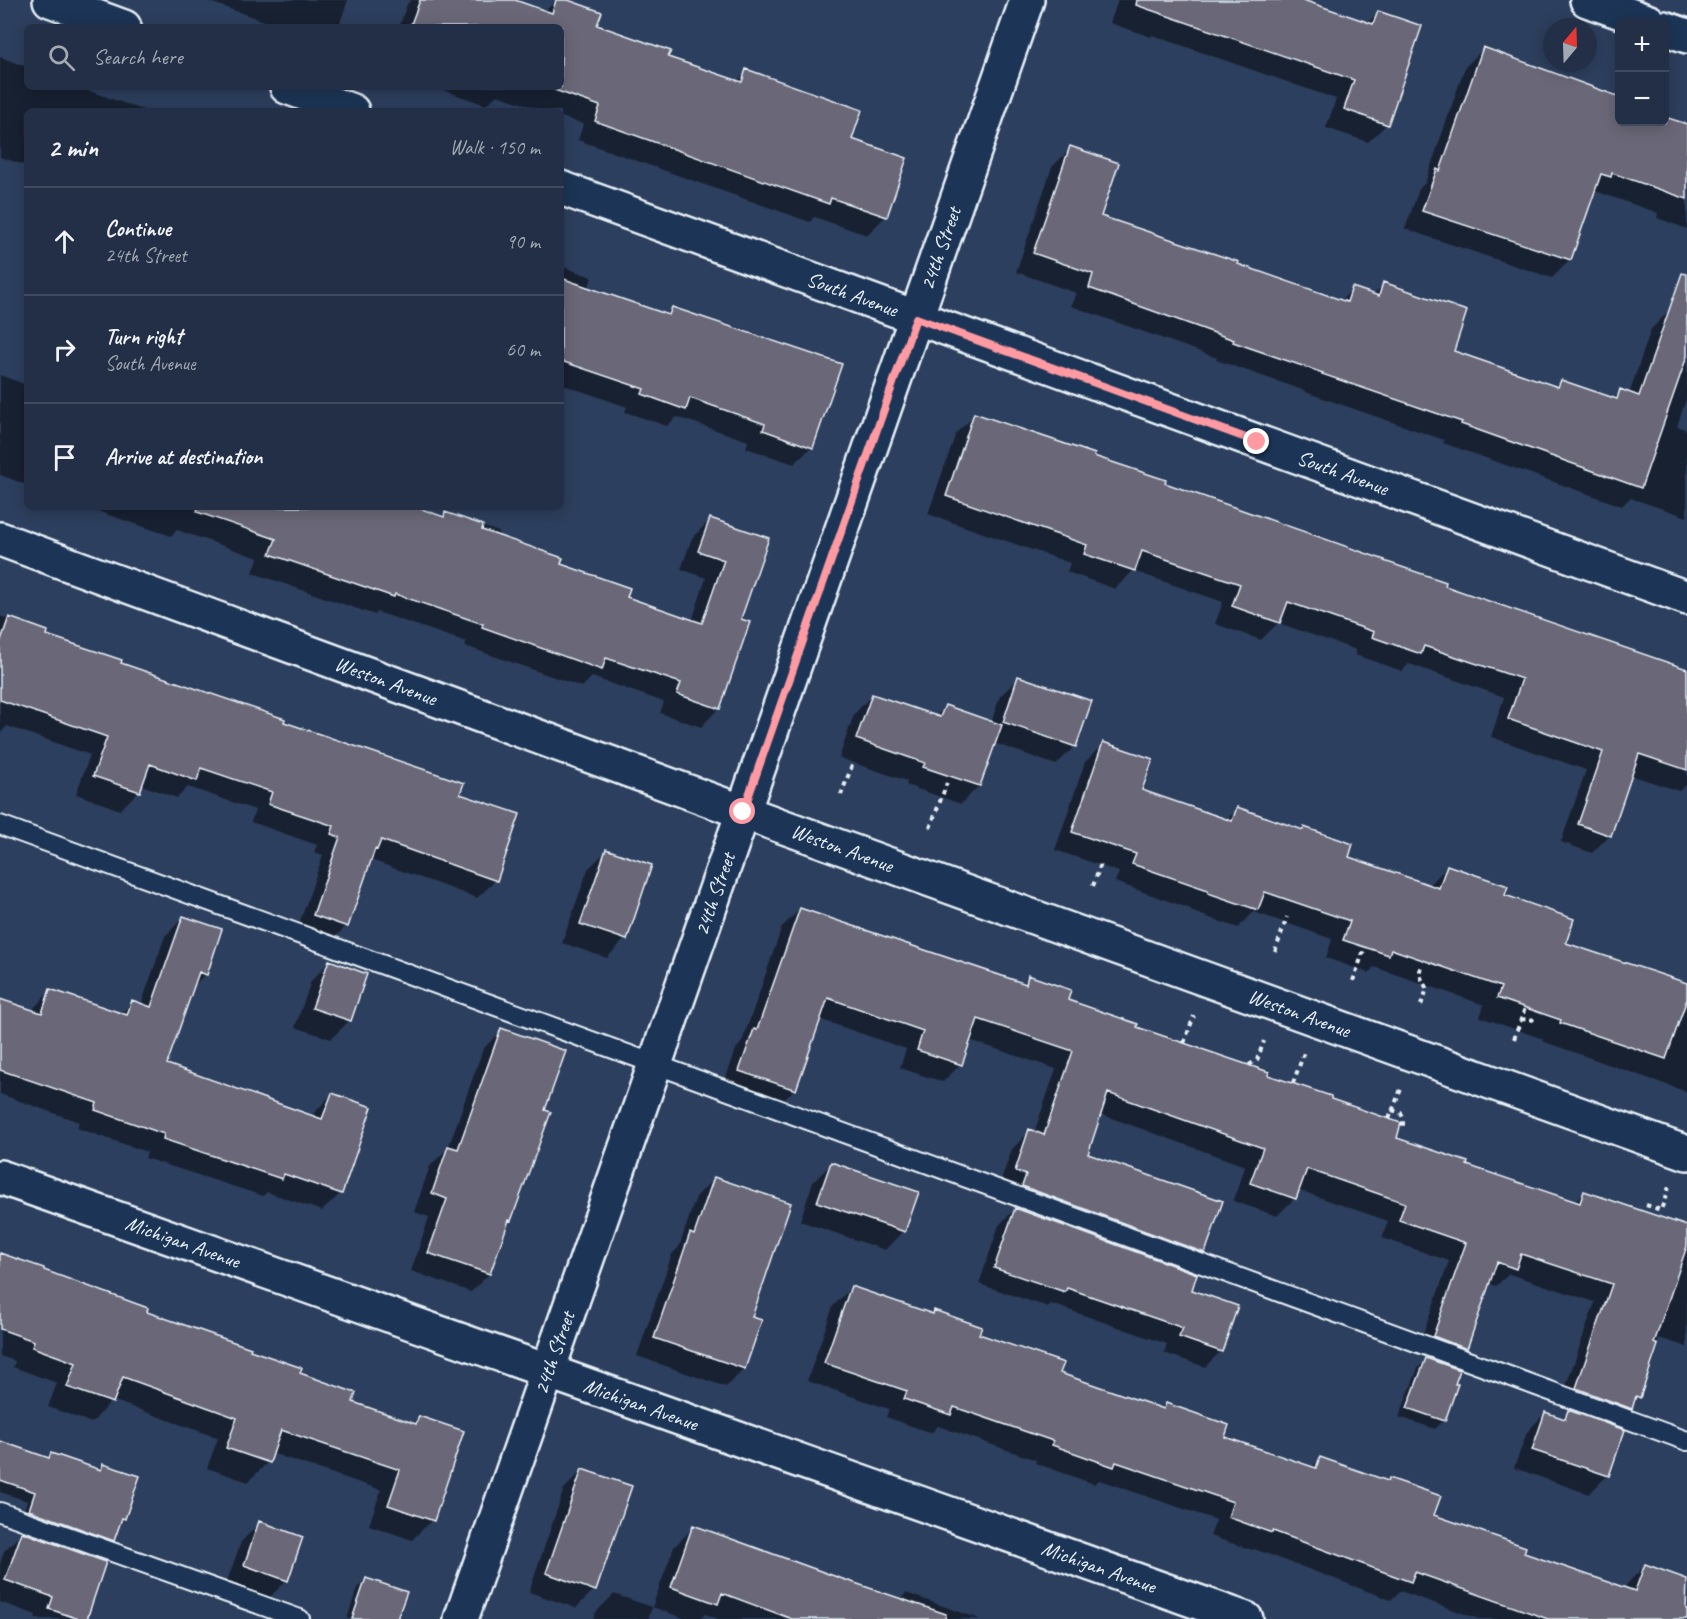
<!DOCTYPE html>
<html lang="en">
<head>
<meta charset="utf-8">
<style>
	:root { --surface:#222f46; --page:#2a374d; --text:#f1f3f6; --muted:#a2a9b3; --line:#3f4a5f }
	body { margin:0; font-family:Caveat,sans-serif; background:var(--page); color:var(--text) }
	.controls { position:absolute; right:18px; top:18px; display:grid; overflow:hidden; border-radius:9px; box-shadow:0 3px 15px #0003 }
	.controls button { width:54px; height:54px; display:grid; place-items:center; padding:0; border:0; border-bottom:2px solid var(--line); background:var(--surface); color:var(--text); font:30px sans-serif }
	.compass { position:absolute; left:1543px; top:18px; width:54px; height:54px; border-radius:50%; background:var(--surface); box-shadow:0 3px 15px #0003; rotate:19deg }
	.stop { position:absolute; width:18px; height:18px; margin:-14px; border:4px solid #ff9aa2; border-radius:50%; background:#fff }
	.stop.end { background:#ff9aa2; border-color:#fff; box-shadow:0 2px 6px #0008 }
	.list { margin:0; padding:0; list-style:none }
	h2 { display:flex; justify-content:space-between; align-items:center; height:78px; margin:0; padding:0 24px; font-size:26px }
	h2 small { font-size:20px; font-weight:400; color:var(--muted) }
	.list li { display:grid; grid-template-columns:39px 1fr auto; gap:18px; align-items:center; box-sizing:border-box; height:108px; padding:0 24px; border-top:2px solid var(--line) }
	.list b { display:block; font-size:22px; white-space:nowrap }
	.list p { margin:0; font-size:20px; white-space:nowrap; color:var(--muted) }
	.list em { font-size:20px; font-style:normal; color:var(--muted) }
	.icon { flex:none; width:33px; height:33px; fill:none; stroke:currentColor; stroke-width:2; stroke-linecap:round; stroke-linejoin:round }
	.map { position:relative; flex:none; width:1687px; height:1619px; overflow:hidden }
	.search { position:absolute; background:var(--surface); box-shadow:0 3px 15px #0003; left:24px; top:24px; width:540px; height:66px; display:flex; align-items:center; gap:15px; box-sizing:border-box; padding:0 21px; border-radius:9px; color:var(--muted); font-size:22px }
	.panel { position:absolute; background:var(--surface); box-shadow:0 3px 15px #0003; left:24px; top:108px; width:540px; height:402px; border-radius:9px }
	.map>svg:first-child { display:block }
	.shadow { fill:#0007 }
	.building { fill:#6b6778; stroke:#e8f1f8; stroke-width:1.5 }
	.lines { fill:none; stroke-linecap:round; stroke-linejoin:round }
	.service-casing { stroke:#e8f1f8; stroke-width:22 }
	.minor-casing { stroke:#e8f1f8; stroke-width:38 }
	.path { stroke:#e8f1f8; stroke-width:4; stroke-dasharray:4.5 4.5; stroke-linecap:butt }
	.service { stroke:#1d3557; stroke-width:18 }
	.minor { stroke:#1d3557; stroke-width:33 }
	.route { stroke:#ff9aa2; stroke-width:8 }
	.labels { text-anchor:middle; stroke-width:6; stroke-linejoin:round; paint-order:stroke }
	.street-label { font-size:21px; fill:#e8f1f8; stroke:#1d3557 }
</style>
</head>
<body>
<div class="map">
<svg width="1687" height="1619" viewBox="0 0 1687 1619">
	<rect width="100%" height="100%" fill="#2d3f5e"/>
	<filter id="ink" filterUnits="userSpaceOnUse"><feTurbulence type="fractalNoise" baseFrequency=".0167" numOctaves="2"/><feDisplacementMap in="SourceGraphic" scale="12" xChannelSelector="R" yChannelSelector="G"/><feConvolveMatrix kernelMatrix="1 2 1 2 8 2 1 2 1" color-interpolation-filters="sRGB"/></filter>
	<g filter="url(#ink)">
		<path class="shadow" d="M204,0h144l-8,23 -4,4h-55z
			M411,0h100l33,12 12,-12h7l32,26 72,32 69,24 11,-11 103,69 55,19 -20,58 -18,18 -53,-18 -4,5 -232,-82 5,-16 -22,-7v-6h-16l-48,-16 -11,10 -52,-18h127v-60h-162l8,-23z
			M1118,0h182l67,24 11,-12 9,112 -19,18 -42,-14 10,-29 -184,-64 -1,2 -41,-14z
			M1483,49l137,73h44v-4l23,8v103l-30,-11 1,-5 -63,-22 -2,3 -23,66 -18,18 -147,-49 14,-40 6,-6 40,-116z
			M0,57l27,10v20h61l-1,3 59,21h-119v55l-27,-9z
			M1071,148l28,68 241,85 13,-12 20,6 11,-11 68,67 103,36 6,-6 52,18 8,-8 8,3 22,-65 19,-19 17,6v81l-10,29 10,4v87l-57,-19 -8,8 -179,-63 1,-3 -139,-48v-1l-89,-31 1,-2 -146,-52 5,-13 -60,-21 36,-105z
			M561,266l31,11 -4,12 78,26 6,-6 140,138 -18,17 -48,-16 2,-7 -71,-24 -10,9 -42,-14 2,-5 -66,-23z
			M0,375l27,10v100l-27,-10z
			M975,415l117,41 351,131 244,84v113l-8,7 -49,-16 -20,60 -18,18 -31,-11 25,-72 -95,-33 13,-40 -95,-33 -7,7 -47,-16 1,-5 -78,-27 -17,17 -46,-16 8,-22 -90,-31 -18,18 -48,-17 3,-9 -142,-49 28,-81z
			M85,507h326l31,11 4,-4 53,18 -1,5 127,61 67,23 14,-43 -25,-9 11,-31 18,-18 57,19 -27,81 -21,88 -18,19 -41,-14 4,-11 -72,-25 -10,10 -117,-41 1,-4 -89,-30 -2,3 -122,-42 5,-15 -81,-28 -6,6z
			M0,616l46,16 -1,3 74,29 163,59 176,72 38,85 -19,18 -106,-38 -25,66 -18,19 -32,-12 27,-78 -9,-3 3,-7 -66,-23 4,-12 -67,-23 -11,11 -36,-13 -2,6 -19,19 -44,-16 14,-39 -83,-29 -7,8z
			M1019,678l56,68 -19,19 -62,-22 -15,43 -18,18 -55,-19 1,-4 -68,-23 15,-44 18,-19 63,22 10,-10 46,16 9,-27z
			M1103,744l37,46 86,30 12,-11 64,22 2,-2 43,29 82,27 18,-18 56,29 61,48 123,41v107l-145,-51 1,-2 -63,-22 4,-12 -110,-38 -5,6 -43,-15 6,-19 -78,-27 -16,16 -48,-17 1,-2 -76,-27 4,-10 -64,-22 30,-88z
			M606,851l44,15 -25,73 -18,19 -45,-15 26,-74z
			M800,909l222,75 7,-7 37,24 263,99 66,39 70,27 109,37 10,-11 103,36v119l-28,-9 -20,59 -7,6 -1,5 -19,19 -4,48 -19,19 -75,-26 13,-36 18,-19 16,6 9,-9 -11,-4 36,-104 -86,-28 -13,12 -8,-3 -22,65 -19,19 -3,53 -9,9 -36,-12 19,-49 9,-9 -11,-5 33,-93 -67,-23 6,-17 -90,-31 -3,8 -18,18 -44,-15 12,-35 -145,-52 -14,41 118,97 -19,19 5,20 31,60 -16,16 -41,-14 3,-9 -116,-40 -3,3 -69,-23 20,-59 17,-17 -11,-4 4,-11 -11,-4 14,-40 18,-18 4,2 22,-64 -87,-29 -8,24 -18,18 -43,-14 6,-19 -87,-30 -24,70 -18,18 -55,-18 14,-40 6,-7 40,-115z
			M183,918l22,56 -13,14 -27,77 147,52 2,-4 18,-19 9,99 -19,18 -55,-19 -4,4 -118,-38 2,-6 -70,-24 2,-6 -79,-28v-94l31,11 20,-21 69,24 13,-12 8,3 24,-69z
			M329,962l36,13 -16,46 -18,18 -36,-12 16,-46z
			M502,1030l42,81 -34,109 -4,4 -17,50 -18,18 -60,-21 18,-54 -15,-5 16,-46 18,-18 35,-99z
			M832,1163l85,30 -14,38 -18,19 -85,-29 13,-39z
			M714,1178l36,140 -6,51 -18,18 -89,-31 35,-102 7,-7 17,-50z
			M0,1254l145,59 103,38 50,23 53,29 61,21 7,-7 13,103 -20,20 -43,-15 12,-35 -110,-37 -3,9 -20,20 -41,-14 11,-30 -106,-38 -20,23 -44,-16 9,-24 -44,-16 2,-6 -15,-5z
			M851,1288l80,27 4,-3 42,23 81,39 104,36 5,-5 56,33 88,30 9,-9 112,57 90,38 103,35 2,-5 18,-19 42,15v39h-208l-79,-28 -9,9 -137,-51 -2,1 -42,-14 6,-16 -117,-40 -5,4 -59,-21 1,-3 -98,-34 -7,7 -45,-16 3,-8 -82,-28 26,-75z
			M0,1443l47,16 4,-5 47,17 6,-6 34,12 -14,42 -6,6 -6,15 -8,9 -83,-30 6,-18 -27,-9z
			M582,1471l12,119 -18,18 -47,-16 35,-103z
			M259,1523l28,57 -18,18 -43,-14 15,-42z
			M694,1527l206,72 6,-6 74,26h-262l-13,-5 -5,5h-14l-34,-12 22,-60z
			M22,1533l63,86h-50l1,-4 -36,-13v-38l4,-13z
			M366,1580l30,39h-49l10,-31z
			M614,1594l38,13 -4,12h-55l3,-7z"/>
		<path class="building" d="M420,0h95l37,13 4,-13h12l34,12 -5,13 74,26 -3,6 74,25 4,-13 116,41 -10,29 55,19 -20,59 -56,-19 -2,6 -234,-83 5,-15 -54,-19h15v-60h-151z
			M1137,0h166l70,24 5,-13 44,15 -34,99 -44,-16 10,-29 -218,-75z
			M1483,47l137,50v25h45v-5l22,7v75l-75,-26 -1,4 -10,-3 -30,86 -149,-49 15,-42 3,2z
			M1070,146l49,17 -18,53 138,46 -1,2 109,38 5,-15 27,9 4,-14 84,29 -13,40 104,36 3,-7 56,19 3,-10 19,7 43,-123 5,1v82l-46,132 -180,-64 1,-2 -140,-48 1,-1 -90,-31 1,-2 -145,-52 4,-14 -60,-21z
			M561,278l108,37 3,-8 170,57 -29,84 -50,-18 2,-6 -75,-26 -4,12 -44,-16 2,-5 -83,-28z
			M974,413l121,41 -1,2 72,24 -1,3 220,77 -1,1 62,21 -1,4 242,83v101l-48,-16 -28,82 -33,-12 25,-72 -95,-33 14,-40 -98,-33 -3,8 -49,-17 2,-5 -86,-30 -8,21 -48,-17 8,-22 -98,-33 -7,20 -51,-17 3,-9 -141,-49z
			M198,507h218l28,10 1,-5 38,13 -1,5 81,28 -2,6 69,24 -3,9 75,26 22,-63 -26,-9 12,-33 59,20 -28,81 9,3 -30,87 -43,-15 4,-11 -75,-25 -4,12 -120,-43 1,-3 -88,-30 -1,3 -124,-43 6,-15 -79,-27z
			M9,617l39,14 -1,4 75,25 -1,3 164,56 -1,3 180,61 -4,11 60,20 -23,67 -116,-41 -4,10 -2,-1 -27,78 -35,-12 27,-78 -9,-3 3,-8 -66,-22 4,-12 -71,-24 -4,13 -47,-17 -10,28 -47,-16 14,-39 -107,-37v-57z
			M1018,676l74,25 -16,46 -73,-25z
			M872,694l68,23 5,-12 57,20 -22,61 -57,-19 2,-4 -69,-24z
			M1103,742l50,17 -11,31 90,31 5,-14 66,23 1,-3 49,17 -4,13 90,31 8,-23 61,21 -3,9 69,24 -8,24 121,40v16l-21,60 -106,-36 1,-3 -64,-22 4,-11 -110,-38 -2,6 -46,-15 7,-19 -85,-29 -7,18 -50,-17v-3l-76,-26 4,-10 -64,-22z
			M606,849l46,16 -25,75 -47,-16z
			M800,908l226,76 2,-9 43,15 -3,10 70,24 -1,3 132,45 -1,3 63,21v3l70,24 -4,15 71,24 -1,3 113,38 4,-12 103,35v20l-33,97 4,2 -18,53 -4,-2 -4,13 -56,-21 36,-104 -91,-30 -5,15 -19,-7 -30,87 -34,-13 33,-93 -67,-23 6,-17 -98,-34 -11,30 -46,-16 13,-35 -155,-55 -20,61 135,47 -18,52 -183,-67 4,-11 -11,-4 14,-42 15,6 29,-84 -95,-32 -16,46 -45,-15 6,-19 -95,-33 -32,92 -57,-19 15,-42 3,1z
			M183,916l39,13 -15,46 -8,-3 -32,92 155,55 10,-26 40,14 -30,87 -58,-20 -2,5 -119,-40 1,-5 -69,-24 2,-7 -97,-33v-71l42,14 8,-24 77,26 5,-15 19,7z
			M329,960l38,14 -16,47 -39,-13z
			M501,1028l65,23 -21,59 6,2 -40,109 -2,-1 -19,54 -62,-21 19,-54 -15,-6 16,-47 10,3z
			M831,1162l88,30 -14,40 -88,-30z
			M714,1177l77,26 -39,114 10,3 -17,49 -91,-31 36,-105 4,2z
			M1015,1208l182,66 -5,16 46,16 -16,46 -43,-15 4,-9 -116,-40 -2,4 -71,-24z
			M0,1253l44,15v2l104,38 -1,4 104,36 -1,2 52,18 -2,5 56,20 -3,9 63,22 3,-8 45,15 -30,90 -46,-16 12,-35 -119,-40 -11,33 -44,-15 11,-30 -114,-41 -10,26 -46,-16 9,-24 -44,-16 2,-6 -34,-12z
			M851,1286l82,28 1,-4 48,17 -3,7 85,29 -4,10 104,36 2,-6 63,22 -4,12 91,31 4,-11 68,24 1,-3 52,18 -7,19 92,32 -2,6 111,38 10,-27 42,15 -1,30h1v10h-139l-133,-47 -4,10 -138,-51 -1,2 -44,-16 5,-15 -117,-40 -2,5 -62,-22 1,-4 -99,-34 -3,8 -47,-16 3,-8 -83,-28z
			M1426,1358l34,12 -5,14h3l-13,37 -38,-13z
			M1568,1410l57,20 -16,46 -77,-26 13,-38 20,7z
			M0,1441l49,17 2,-5 50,17 2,-6 37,12 -15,43 -3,-1 -8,23 -85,-31 6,-18 -35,-12z
			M582,1469l50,17 -36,105 -50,-18z
			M259,1521l44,16 -15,44 -44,-16z
			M693,1525l144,52 109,37 -1,5h-153l-70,-26 -4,11 -47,-17z
			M22,1532l84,30 -19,57h-8l-30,-10 4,-12 -48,-17z
			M366,1578l41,14 -10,27h-45z"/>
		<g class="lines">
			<defs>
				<path id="service" d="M0,825l1687,616
					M0,1512l300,107"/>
				<g id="minor">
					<path d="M50,0l74,27"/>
					<path d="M1587,0l62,22"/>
					<path d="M1664,28l23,8"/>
					<path d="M287,87l65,24"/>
					<path id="s1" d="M561,188l1126,410"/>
					<path id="s2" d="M0,539l743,273 944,341"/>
					<path id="s3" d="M0,1177l1246,442"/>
					<path id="s4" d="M461,1619l566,-1619"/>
				</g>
			</defs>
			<use href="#service" class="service-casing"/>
			<use href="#minor" class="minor-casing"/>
			<path class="path" d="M841,795l12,-32
				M930,828l17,-45
				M1093,886l9,-25
				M1275,952l12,-35
				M1353,981l11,-31
				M1421,1005l6,-16c-5,-10 -10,-14 -5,-25
				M1521,1019l11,1 5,-4
				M1514,1039l11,-31
				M1184,1043l10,-27
				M1249,1065l8,-5 7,-19
				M1293,1083l11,-30
				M1392,1110l9,3 2,5v9
				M1389,1119l12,-30
				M1646,1205l15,5 8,-23"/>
			<use href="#service" class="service"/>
			<use href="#minor" class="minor"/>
		</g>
	</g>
	<g class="lines" filter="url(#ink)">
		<path class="route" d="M743,812l173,-494 341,124"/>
	</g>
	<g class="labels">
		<g class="street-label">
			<text dy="7" stroke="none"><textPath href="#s4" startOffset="1452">24th Street</textPath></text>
			<text dy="7" stroke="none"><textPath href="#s1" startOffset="310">South Avenue</textPath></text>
			<text dy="7" stroke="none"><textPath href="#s1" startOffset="832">South Avenue</textPath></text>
			<text dy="7" stroke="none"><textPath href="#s2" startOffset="411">Weston Avenue</textPath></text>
			<text dy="7" stroke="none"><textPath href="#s2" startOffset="897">Weston Avenue</textPath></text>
			<text dy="7" stroke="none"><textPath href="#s4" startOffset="768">24th Street</textPath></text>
			<text dy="7" stroke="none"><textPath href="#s2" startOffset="1383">Weston Avenue</textPath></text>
			<text dy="7" stroke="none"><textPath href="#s3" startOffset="194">Michigan Avenue</textPath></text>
			<text dy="7" stroke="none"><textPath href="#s4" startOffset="282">24th Street</textPath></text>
			<text dy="7" stroke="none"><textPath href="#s3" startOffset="680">Michigan Avenue</textPath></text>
			<text dy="7" stroke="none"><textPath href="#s3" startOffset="1166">Michigan Avenue</textPath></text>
		</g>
	</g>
</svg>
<div class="controls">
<button>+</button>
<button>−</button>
</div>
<svg class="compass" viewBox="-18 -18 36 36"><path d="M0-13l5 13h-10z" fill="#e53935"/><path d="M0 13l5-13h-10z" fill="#a2a9b3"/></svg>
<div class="stop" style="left:743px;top:812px"></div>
<div class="stop end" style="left:1257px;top:442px"></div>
<div class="search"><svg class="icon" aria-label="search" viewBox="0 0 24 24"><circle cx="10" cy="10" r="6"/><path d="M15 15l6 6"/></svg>Search here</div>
<section class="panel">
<h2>2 min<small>Walk · 150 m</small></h2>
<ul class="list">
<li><svg class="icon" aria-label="ahead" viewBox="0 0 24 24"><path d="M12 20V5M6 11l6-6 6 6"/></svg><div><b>Continue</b><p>24th Street</p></div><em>90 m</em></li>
<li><svg class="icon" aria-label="right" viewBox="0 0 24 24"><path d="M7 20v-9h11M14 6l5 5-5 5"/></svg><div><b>Turn right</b><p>South Avenue</p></div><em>60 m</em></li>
<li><svg class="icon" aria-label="arrive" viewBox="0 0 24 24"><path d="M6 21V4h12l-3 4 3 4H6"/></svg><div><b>Arrive at destination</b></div></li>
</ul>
</section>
</div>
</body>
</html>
